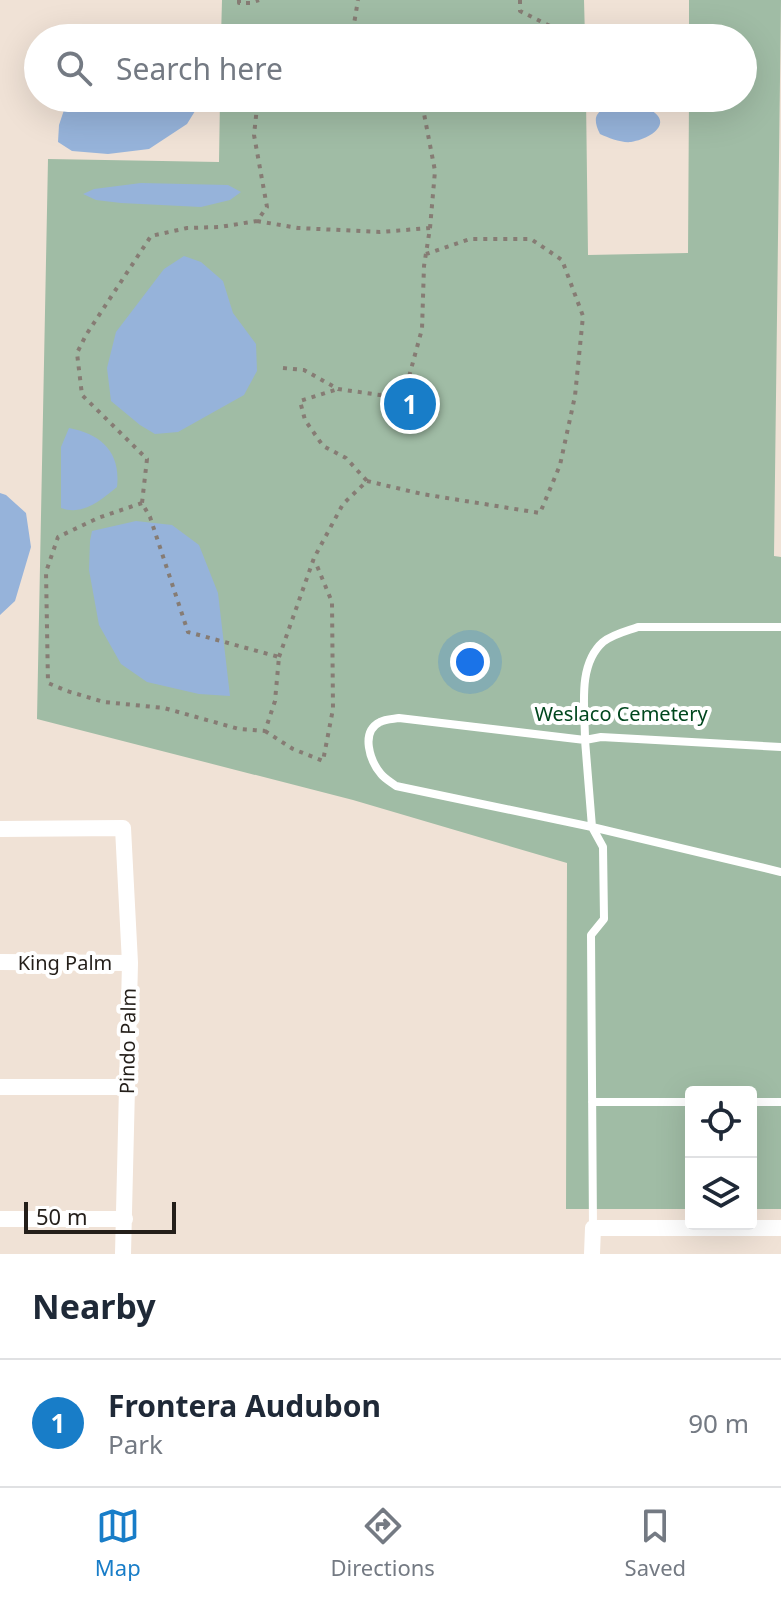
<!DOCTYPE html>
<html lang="en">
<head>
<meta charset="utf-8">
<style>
	:root { --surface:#fff; --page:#f2f2f3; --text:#1f2937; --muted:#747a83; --line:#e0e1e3; --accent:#187dc8 }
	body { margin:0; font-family:"Noto Sans",sans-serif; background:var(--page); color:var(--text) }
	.controls { position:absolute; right:24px; bottom:24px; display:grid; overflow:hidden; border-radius:8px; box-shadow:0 8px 32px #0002 }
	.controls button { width:72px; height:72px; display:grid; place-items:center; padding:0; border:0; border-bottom:2px solid var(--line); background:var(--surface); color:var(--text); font:40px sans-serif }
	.scale { position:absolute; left:24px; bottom:20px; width:152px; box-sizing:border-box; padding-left:8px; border:4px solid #241f1a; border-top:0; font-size:22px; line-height:28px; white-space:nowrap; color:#241f1a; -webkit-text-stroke:6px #fff; paint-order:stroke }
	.you { position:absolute; left:470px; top:662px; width:28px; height:28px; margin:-20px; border:6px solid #fff; border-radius:50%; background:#1a73e8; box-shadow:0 0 0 12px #1a73e833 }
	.badge { display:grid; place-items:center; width:52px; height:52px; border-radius:50%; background:var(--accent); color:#fff; font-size:26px; font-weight:700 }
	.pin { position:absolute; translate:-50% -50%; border:4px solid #fff; box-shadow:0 2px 8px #0006 }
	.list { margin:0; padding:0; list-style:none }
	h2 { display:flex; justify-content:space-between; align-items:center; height:104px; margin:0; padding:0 32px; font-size:34px }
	h2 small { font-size:26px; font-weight:400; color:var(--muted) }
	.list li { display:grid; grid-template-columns:52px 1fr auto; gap:24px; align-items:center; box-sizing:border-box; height:128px; padding:0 32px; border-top:2px solid var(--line) }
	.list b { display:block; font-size:30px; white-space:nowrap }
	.list p { margin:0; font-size:26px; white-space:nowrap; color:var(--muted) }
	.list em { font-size:26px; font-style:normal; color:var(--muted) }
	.icon { flex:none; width:44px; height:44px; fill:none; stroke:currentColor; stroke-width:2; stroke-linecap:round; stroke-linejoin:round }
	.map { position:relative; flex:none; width:781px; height:1254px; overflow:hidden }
	.search { position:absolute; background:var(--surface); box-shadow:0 8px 32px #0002; left:24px; right:24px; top:24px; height:88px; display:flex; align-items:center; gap:20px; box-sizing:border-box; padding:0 28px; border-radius:44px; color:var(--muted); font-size:30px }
	.sheet { height:232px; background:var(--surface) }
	nav { display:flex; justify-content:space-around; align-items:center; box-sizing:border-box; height:112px; border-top:2px solid var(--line); background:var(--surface); font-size:22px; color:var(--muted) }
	nav a { display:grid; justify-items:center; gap:4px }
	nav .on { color:var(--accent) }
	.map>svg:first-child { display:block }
	.green { fill:#a0bca5 }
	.water { fill:#96b3da }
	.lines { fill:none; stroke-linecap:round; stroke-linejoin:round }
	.path { stroke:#867c74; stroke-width:4; stroke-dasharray:4 6; stroke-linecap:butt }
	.lane { stroke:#fff; stroke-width:8 }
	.street { stroke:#fff; stroke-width:16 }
	.labels { text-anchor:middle; stroke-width:8; stroke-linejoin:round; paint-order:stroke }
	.park-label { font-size:20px; fill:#00471e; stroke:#fff }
	.street-label { font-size:20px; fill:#241f1a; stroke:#fff }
</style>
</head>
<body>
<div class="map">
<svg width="781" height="1254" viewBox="0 0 781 1254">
	<rect width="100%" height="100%" fill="#f0e2d6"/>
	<path class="green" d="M222,0h362l1,38h-364z
		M689,0h92l-7,556 7,1v652h-30v-117h-60v117h-125l1,-346 -214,-63 -316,-81 11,-560 171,3 1,-64h366l2,157 100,-2 1,-155h54v-60h-54z"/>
	<path class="water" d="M68,98h132v5l-13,21 -38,25 -41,5 -36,-3 -14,-9 1,-17z
		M622,103c10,0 17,1 25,5 29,14 4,31 -16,34 -10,1 -22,-4 -31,-8 -12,-23 4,-26 22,-31z
		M141,183l87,2 13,7 -11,8 -29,7 -80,-4 -25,-3 -13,-6 11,-5z
		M184,256l17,6 22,19 10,32 23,31 1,27 -13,24 -66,37 -23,2 -15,-9 -29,-24 -4,-33 9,-36 48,-63z
		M69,428c32,6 52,24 48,59 -16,13 -34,29 -56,21v-61z
		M0,493l6,2 20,18 5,34 -16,54 -15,14z
		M136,521l36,4 27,20 19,48 12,103 -31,-2 -52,-12 -26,-18 -22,-39 -10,-55 1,-29 2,-10z"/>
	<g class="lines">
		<path class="path" d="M239,0v3h11l9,-3
			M520,0v11l34,17 -2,10
			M353,30l28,8
			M315,38l15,-9 23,1 5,-30
			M257,221l41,7 82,4 50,-4
			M283,368l21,2 34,19 42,6 27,-11 15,-55 2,-63 6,-38 5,-57 -14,-73
			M367,481l55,13 118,19 20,-48 15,-69 8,-80 -21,-56 -31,-21h-61l-44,15
			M142,503l-44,15 -40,19 -12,35 2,111 19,8 37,11 60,6 75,21 26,2 10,-30 4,-44 -91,-25 -38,-115 -8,-14 5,-44 -65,-64 -5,-42 9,-18 65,-99 36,-8 33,-1 37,-6 10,-14 -13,-72 4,-37
			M279,657l35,-99 29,-54 24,-23 -21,-23 -23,-12 -18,-26 -5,-19 38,-12
			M265,731l28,18 30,12 10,-52 -1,-107 -17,-41"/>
		<path class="lane" d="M781,627h-143c-11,4 -25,7 -35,15 -26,23 -18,67 -18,98l16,-3 180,10
			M592,1102h99
			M751,1102h30
			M593,1228l-2,-293 13,-16 -1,-72 -11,-20 -7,-87 -186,-22c-6,1 -14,1 -19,4 -20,10 -10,39 1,52 4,5 10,8 15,12l196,41 189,45"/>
		<path class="street" d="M0,829l123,-1 7,135 -7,291
			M0,962l130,1
			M0,1087h127
			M0,1219h125
			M592,1254l1,-26h188"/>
	</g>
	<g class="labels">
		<g class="park-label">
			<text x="621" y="721">Weslaco Cemetery</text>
		</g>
		<g class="street-label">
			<text x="65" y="970">King Palm</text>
			<text transform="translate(128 1041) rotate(-89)" y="7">Pindo Palm</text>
		</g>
	</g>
</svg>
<div class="controls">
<button><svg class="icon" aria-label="locate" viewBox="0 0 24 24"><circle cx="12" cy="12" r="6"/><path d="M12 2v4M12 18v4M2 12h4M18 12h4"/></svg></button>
<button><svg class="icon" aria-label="layers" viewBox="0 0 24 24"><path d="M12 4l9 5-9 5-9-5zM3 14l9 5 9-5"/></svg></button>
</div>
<div class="scale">50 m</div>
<div class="you"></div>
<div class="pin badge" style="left:410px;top:404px">1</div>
<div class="search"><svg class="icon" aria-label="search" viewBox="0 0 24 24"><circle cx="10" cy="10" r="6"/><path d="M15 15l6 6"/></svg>Search here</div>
</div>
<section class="sheet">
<h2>Nearby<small></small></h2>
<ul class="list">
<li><span class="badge">1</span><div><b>Frontera Audubon</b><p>Park</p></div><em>90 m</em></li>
</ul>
</section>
<nav>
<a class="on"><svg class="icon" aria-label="map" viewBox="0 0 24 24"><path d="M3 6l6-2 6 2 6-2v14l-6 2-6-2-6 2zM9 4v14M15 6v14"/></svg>Map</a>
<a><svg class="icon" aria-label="directions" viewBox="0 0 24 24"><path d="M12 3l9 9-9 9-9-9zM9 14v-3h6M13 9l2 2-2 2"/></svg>Directions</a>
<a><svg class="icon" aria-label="saved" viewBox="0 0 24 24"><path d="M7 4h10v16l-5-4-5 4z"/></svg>Saved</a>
</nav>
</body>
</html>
